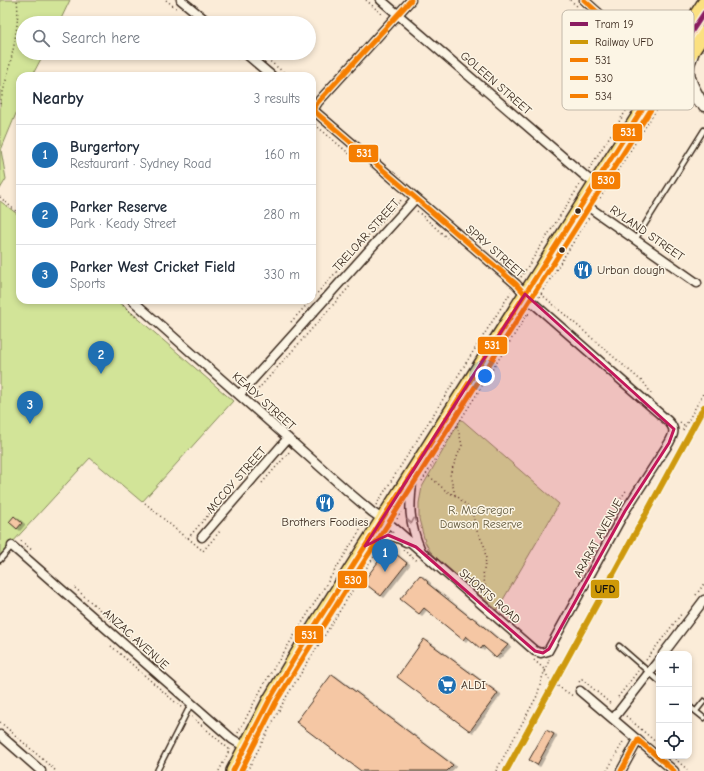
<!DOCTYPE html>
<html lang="en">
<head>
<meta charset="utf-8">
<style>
	:root { --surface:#fff; --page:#f6f6f7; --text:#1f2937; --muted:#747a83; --line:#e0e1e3; --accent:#1f6fb2 }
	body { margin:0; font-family:"Comic Neue",sans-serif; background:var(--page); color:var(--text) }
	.controls { position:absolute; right:12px; bottom:12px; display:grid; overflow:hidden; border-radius:8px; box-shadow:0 2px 6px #0003 }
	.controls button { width:36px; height:36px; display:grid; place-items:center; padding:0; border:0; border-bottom:1px solid var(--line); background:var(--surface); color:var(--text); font:20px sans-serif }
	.you { position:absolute; left:485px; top:376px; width:14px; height:14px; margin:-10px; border:3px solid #fff; border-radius:50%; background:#1a73e8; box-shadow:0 0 0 6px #1a73e833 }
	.badge { display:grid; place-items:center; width:26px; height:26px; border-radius:50%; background:var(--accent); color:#fff; font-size:13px; font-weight:700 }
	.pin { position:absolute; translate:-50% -33px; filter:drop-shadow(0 1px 2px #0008) }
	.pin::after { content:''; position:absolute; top:21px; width:14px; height:12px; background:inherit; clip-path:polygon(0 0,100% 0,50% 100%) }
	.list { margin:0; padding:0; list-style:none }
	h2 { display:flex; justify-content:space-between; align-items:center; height:52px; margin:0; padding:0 16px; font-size:17px }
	h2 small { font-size:13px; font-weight:400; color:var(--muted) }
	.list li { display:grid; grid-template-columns:26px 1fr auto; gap:12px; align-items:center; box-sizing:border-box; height:60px; padding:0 16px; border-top:1px solid var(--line) }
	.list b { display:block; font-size:15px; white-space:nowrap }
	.list p { margin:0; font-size:13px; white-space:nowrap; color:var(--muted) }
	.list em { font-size:13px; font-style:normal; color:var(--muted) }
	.icon { flex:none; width:22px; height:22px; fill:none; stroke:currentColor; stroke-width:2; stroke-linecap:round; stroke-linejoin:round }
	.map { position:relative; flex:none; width:704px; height:771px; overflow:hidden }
	.search { position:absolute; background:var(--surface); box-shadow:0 2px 6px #0003; left:16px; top:16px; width:300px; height:44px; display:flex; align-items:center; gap:10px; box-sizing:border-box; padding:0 14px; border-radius:22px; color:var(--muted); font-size:15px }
	.panel { position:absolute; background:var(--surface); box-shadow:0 2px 6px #0003; left:16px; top:72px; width:300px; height:232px; border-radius:12px }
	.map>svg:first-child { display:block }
	.green { fill:#d2e498; stroke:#86875b }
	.building { fill:#f5c7a4; stroke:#3b2a1e; filter:url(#shadow) }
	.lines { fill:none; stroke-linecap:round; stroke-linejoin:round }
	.service-casing { stroke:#3b2a1e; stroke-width:7 }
	.minor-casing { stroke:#3b2a1e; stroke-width:11 }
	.tertiary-casing { stroke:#3b2a1e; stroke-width:13 }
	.trunk-casing { stroke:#3b2a1e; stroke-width:16 }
	.path { stroke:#3b2a1e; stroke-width:1.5; stroke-dasharray:1 3; stroke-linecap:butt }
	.service { stroke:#fcf5e5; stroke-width:4 }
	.minor { stroke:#fcf5e5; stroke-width:8 }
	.tertiary { stroke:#fcf5e5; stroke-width:10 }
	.trunk { stroke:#fbe080; stroke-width:13 }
	.bus-1-casing { stroke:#fcf5e5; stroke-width:8 }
	.bus-2-casing { stroke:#fcf5e5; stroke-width:8 }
	.bus-3-casing { stroke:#fcf5e5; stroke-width:8 }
	.bus-1 { stroke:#f57e02; stroke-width:5 }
	.bus-2 { stroke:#f57e02; stroke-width:5 }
	.bus-3 { stroke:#f57e02; stroke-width:5 }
	.rail-1-casing { stroke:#fcf5e5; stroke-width:9 }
	.rail-1 { stroke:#ce9908; stroke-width:6 }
	.tram-1-casing { stroke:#fcf5e5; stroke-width:8 }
	.tram-1 { stroke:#8a1b61; stroke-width:5 }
	.oneway { stroke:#9c9082 }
	.marked { fill:#c2185b; fill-opacity:0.2; stroke:#c2185b; stroke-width:3; stroke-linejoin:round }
	.bus-dot { fill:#3b2a1e; stroke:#fcf5e5; stroke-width:1.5 }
	.labels { text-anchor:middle; stroke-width:3; stroke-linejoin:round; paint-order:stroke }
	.street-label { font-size:12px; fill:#3b2a1e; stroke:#fcf5e5 }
	.poi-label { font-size:12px; fill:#3b2a1e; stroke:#fcf5e5; text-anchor:start }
	.park-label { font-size:12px; fill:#61583c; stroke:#fcf5e5 }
	.key { fill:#fcf5e5; stroke:#c2b8a9; stroke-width:1 }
	.key-label { font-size:11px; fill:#3b2a1e }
	.line-badge { stroke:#fcf5e5; stroke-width:1.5 }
	.badge-label { font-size:11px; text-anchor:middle; font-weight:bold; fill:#fff }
	.pale-badge-label { font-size:11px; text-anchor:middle; font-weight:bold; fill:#111 }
</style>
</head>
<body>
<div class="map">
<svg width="704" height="771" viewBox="0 0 704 771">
	<defs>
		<filter id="shadow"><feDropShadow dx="3" dy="1.5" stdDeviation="0" flood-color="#0004"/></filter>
	</defs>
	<rect width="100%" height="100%" fill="#fbecd8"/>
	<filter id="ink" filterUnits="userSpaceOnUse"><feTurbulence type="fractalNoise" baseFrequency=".025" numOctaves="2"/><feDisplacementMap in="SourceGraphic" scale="8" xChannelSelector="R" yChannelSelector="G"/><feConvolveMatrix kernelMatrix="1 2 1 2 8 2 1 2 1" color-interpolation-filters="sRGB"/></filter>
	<g filter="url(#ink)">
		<path class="green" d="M0,0h70l-11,23h-36v30h21l-12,23h-12v28l-19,46 5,29 -6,10z
			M0,201l20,15v84h97l116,101 -91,101 -52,-44 -90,98z
			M461,419l98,85 -62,106 -58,-50 -9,-9 -5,-9 -6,-23v-16l3,-16z"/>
		<path class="building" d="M14,516l8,7 -5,6 -8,-7z
			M387,547l20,16 -26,33 -18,-14 18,-24 -2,-1z
			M420,575l8,7 -1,1 44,35 1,-1 25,21 11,7 -12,13 -13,-12 -2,3 -15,-13 -3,4 -39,-32 -5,6 -19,-15z
			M424,639l74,54 -28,38 -73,-54z
			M332,674l121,91 -6,6h-86l-65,-49z
			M546,730l8,4 -17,31 -8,-5z"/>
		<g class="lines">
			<defs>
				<path id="service" d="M635,240l69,-110
					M0,560l12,-14
					M619,646l40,35
					M689,706l15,12
					M696,711l8,-10
					M157,771l34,-67"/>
				<path id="minor" d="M181,0l28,23
					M381,0l204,176 10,8
					M584,0l79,70
					M245,53l27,23
					M312,112l6,-10 93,-102
					M583,203l114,80
					M132,300l220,195 20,17 20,14 143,125 6,2 7,-2 77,-140 44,-68c5,-9 7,-14 -1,-22l-136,-119 -16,-18 -204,-175
					M239,395l176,-196
					M413,475c-4,31 -5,46 8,76
					M202,537l86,-99
					M369,543c16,-9 21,-9 37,-1
					M12,546l220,193 13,8
					M663,654l41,-54
					M580,691l94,80
					M613,719l46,-59
					M0,735l41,36
					M621,771l17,-31"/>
				<path id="tertiary" d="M693,54c-1,4 -4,8 -4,12 -2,14 9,29 15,40
					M670,77l29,25"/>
				<path id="trunk" d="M658,85c20,-12 34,-32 46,-52
					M233,771l37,-72 30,-50 358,-564 11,-28 35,-54"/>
			</defs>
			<use href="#service" class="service-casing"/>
			<use href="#minor" class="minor-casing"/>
			<use href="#tertiary" class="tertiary-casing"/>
			<use href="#trunk" class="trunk-casing"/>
			<path class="path" d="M166,0l10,8
				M366,0l18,16
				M570,0l7,6
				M216,17l7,6
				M231,53l8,7
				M261,54l27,22
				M0,104c7,-29 21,-75 17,-104
				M312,122l47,40
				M589,169l61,-96
				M0,197l20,18
				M600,198l67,-105
				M417,211l30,27
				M521,277l60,-94
				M541,294l104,90 7,11
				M539,297l50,-80
				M312,299l90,-100
				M117,300l21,19
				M528,314h4
				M291,322l20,-22
				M253,395l97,-109
				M680,422l5,4
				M683,430l21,-38
				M426,474l9,7 11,10 12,6 14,14 4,18 8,16 2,14 -3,16 5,23
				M422,481l106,-168
				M262,483l28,-32
				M455,495l-5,-21 12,-29 -5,-20
				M619,502l6,-10 3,-3
				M145,503l41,35h2l15,13 18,-21
				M376,505l135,-213
				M397,519l4,-7
				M188,538l29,-33
				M21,541l12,10
				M403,550l16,12
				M75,588l69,61
				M696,595l8,-11
				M111,646l71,62
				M534,660l9,8 7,13 23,15
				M646,660l36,-47
				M579,682l3,-3 30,26
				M618,697l20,-26
				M626,716l33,29
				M192,717l38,33
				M0,722l56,49
				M238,733l26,-49 103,-165
				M672,756l17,15
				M219,771l11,-22
				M247,771l38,-72 82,-132 13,-19
				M496,771l41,-75 6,-21 4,-8 2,-8
				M607,771l17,-31"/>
			<use href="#service" class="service"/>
			<use href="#minor" class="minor"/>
			<use href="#tertiary" class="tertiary"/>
			<use href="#trunk" class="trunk"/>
			<defs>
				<path id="bus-1" d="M411,0l-93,102 -5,8 203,174 9,10
					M233,771l37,-72 30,-50 357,-563 13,-9 -86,-77"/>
				<path id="bus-2" d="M241,771l35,-69 30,-49 358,-564 11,-29 29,-44"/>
				<path id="bus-3" d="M638,740l36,31
					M621,771l17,-31"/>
			</defs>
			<use href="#bus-1" class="bus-1-casing"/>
			<use href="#bus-2" class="bus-2-casing"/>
			<use href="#bus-3" class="bus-3-casing"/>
			<use href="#bus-1" class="bus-1"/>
			<use href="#bus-2" class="bus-2"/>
			<use href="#bus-3" class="bus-3"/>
			<defs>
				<path id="rail-1" d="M506,771l198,-364"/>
			</defs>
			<use href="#rail-1" class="rail-1-casing"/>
			<use href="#rail-1" class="rail-1"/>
			<defs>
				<path id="tram-1" d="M677,54l27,-41"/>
			</defs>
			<use href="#tram-1" class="tram-1-casing"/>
			<use href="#tram-1" class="tram-1"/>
		</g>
		<defs><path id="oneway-chevron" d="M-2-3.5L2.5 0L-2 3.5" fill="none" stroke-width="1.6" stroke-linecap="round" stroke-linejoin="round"/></defs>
		<use class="oneway" href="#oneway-chevron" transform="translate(411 521) rotate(80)"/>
	</g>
	<path class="marked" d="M525,294l149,135 -5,14 -44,68 -76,138 -6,4 -8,-2 -119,-104 -28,-12 -23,11z"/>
	<defs>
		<symbol id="restaurant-disc" viewBox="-11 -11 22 22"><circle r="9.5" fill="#1f6fb2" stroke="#fcf5e5"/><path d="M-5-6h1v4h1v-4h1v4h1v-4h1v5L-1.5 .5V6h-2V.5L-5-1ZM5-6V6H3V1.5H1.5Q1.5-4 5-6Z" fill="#fff"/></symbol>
		<symbol id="supermarket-disc" viewBox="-11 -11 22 22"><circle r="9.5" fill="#1f6fb2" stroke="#fcf5e5"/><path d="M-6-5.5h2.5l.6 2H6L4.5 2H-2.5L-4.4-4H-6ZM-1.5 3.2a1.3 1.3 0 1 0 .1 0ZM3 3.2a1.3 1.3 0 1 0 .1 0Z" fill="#fff"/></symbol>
	</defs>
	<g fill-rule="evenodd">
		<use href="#restaurant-disc" x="572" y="259" width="22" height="22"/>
		<use href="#restaurant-disc" x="314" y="492" width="22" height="22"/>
		<use href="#supermarket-disc" x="436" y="674" width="22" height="22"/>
	</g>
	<g class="bus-dot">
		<circle cx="578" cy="211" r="3.5"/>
		<circle cx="562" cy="250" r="3.5"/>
	</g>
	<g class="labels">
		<g class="street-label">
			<text transform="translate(496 83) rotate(41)" y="4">GOLEEN STREET</text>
			<text transform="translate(647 233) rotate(35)" y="4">RYLAND STREET</text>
			<text transform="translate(366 235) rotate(-48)" y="4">TRELOAR STREET</text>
			<text transform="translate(495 251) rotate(41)" y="4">SPRY STREET</text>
			<text transform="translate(264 401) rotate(42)" y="4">KEADY STREET</text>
			<text transform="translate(236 480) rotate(-49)" y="4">MCCOY STREET</text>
			<text transform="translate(598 538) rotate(-61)" y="4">ARARAT AVENUE</text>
			<text transform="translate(490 596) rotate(41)" y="4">SHORTS ROAD</text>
			<text transform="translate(136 639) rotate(42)" y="4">ANZAC AVENUE</text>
		</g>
		<g class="poi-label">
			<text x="597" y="274">Urban dough</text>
			<text x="325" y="526" text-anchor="middle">Brothers Foodies</text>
			<text x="461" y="689">ALDI</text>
		</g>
		<g class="park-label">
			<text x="481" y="514">R. McGregor<tspan x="481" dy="14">Dawson Reserve</tspan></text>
		</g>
	</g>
	<rect x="562" y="10" width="132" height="100" rx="6" class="key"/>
	<rect x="570" y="22" width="18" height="4" fill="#8a1b61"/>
	<rect x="570" y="40" width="18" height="4" fill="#ce9908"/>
	<rect x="570" y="58" width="18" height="4" fill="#f57e02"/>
	<rect x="570" y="76" width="18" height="4" fill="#f57e02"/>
	<rect x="570" y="94" width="18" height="4" fill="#f57e02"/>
	<g class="key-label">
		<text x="595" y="28">Tram 19</text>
		<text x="595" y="46">Railway UFD</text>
		<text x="595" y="64">531</text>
		<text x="595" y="82">530</text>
		<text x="595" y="100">534</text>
	</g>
	<g class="line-badge">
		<rect x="612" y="123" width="31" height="19" rx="4" fill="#f57e02"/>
		<rect x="348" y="144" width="31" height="19" rx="4" fill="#f57e02"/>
		<rect x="591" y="171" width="30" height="19" rx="4" fill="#f57e02"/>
		<rect x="477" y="336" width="31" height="19" rx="4" fill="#f57e02"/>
		<rect x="337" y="570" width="31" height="19" rx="4" fill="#f57e02"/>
		<rect x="590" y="579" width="30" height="20" rx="4" fill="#ce9908"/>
		<rect x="294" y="625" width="30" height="19" rx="4" fill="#f57e02"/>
	</g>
	<g class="badge-label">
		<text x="628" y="136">531</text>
		<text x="364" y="157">531</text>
		<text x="606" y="184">530</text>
		<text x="492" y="349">531</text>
		<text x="353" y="584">530</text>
		<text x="309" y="639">531</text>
	</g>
	<g class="pale-badge-label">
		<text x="605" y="593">UFD</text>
	</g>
</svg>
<div class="controls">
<button>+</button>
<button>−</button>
<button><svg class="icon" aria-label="locate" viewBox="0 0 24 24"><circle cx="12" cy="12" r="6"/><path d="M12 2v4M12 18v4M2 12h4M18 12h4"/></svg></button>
</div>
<div class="you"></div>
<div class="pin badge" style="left:385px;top:572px">1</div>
<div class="pin badge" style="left:101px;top:374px">2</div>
<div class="pin badge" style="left:30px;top:424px">3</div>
<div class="search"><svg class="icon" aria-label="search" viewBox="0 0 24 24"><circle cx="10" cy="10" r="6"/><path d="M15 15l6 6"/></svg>Search here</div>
<section class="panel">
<h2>Nearby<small>3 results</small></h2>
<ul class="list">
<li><span class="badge">1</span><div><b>Burgertory</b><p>Restaurant · Sydney Road</p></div><em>160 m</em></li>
<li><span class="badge">2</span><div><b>Parker Reserve</b><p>Park · Keady Street</p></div><em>280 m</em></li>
<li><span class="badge">3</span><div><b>Parker West Cricket Field</b><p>Sports</p></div><em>330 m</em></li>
</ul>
</section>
</div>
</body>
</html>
